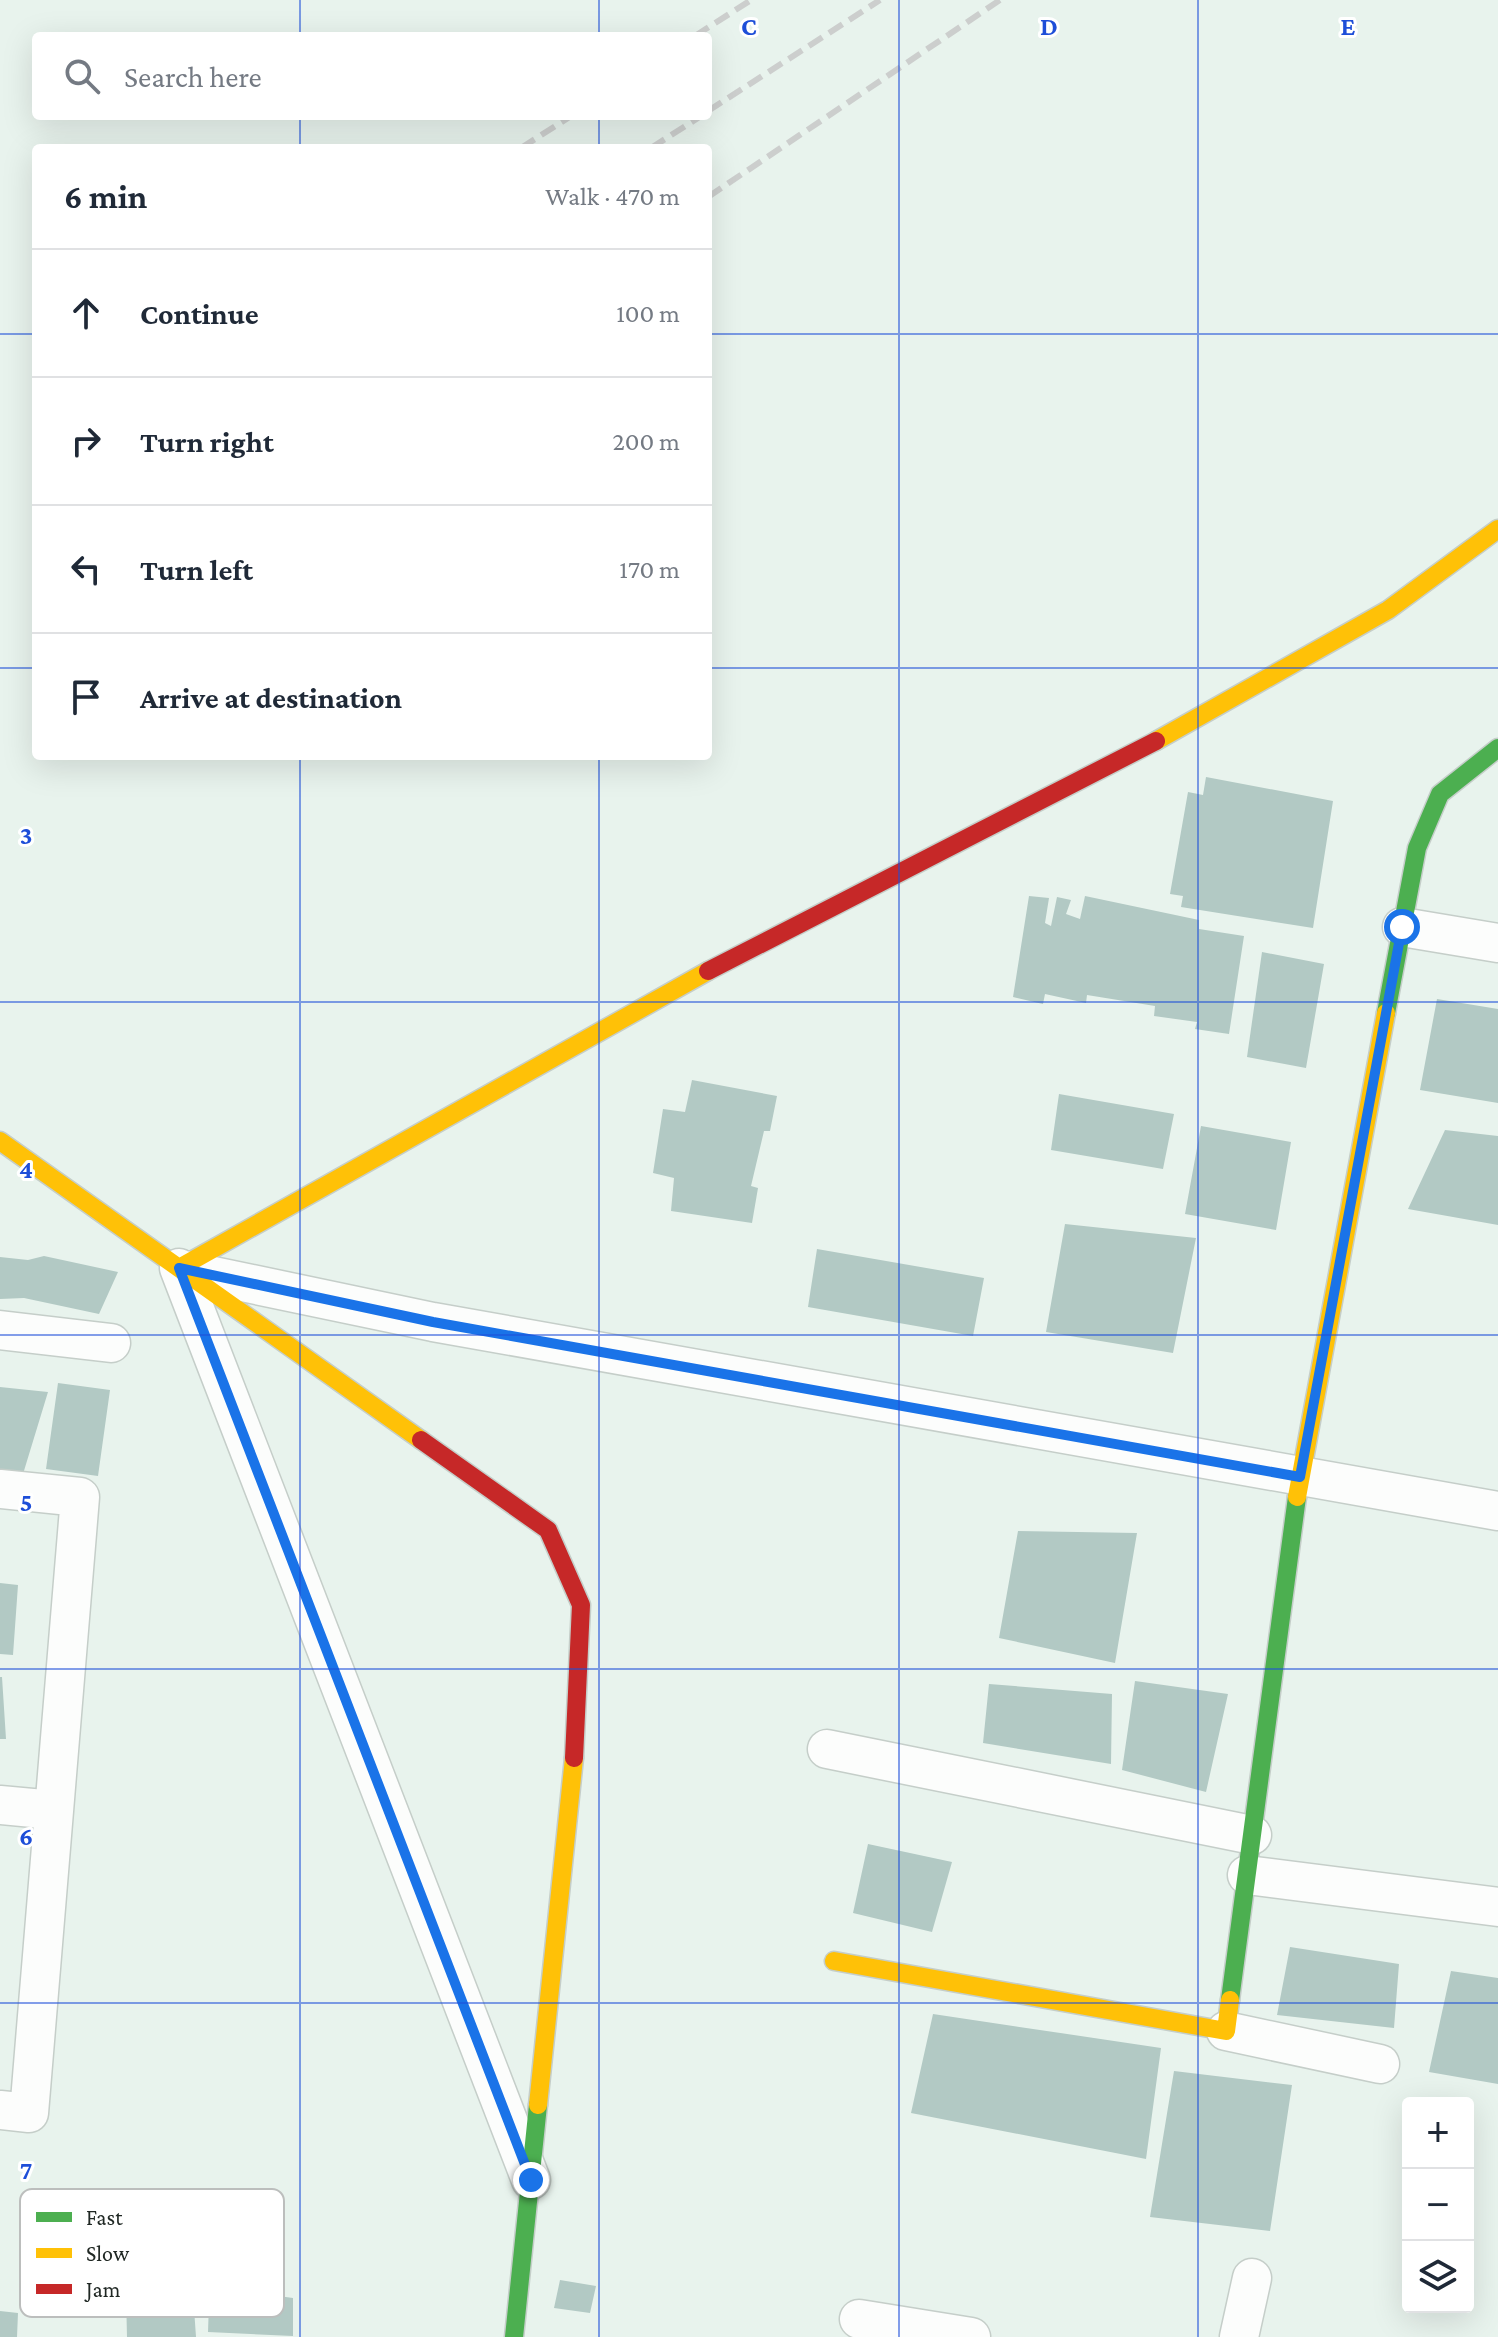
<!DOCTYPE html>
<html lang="en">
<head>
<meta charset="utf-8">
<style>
	:root { --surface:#fff; --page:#f2f2f3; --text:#1f2937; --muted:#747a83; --line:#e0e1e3 }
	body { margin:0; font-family:"Crimson Pro",serif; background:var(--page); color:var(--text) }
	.controls { position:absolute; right:24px; bottom:24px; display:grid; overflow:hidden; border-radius:8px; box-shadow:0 8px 32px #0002 }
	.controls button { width:72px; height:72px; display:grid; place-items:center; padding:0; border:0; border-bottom:2px solid var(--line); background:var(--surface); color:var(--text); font:40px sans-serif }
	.stop { position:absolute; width:24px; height:24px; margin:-18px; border:6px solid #1a73e8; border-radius:50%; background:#fff }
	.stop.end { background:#1a73e8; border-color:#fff; box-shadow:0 2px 8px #0008 }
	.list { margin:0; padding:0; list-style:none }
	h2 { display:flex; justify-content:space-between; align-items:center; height:104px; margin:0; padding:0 32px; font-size:34px }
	h2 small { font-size:26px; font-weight:400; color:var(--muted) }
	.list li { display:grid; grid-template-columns:52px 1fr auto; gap:24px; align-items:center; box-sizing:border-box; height:128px; padding:0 32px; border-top:2px solid var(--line) }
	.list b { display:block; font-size:30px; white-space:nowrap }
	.list em { font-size:26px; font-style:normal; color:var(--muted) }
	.icon { flex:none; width:44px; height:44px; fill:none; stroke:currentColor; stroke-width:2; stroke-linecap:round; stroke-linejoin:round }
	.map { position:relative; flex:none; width:1498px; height:2337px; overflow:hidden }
	.search { position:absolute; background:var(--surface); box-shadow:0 8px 32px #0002; left:32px; top:32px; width:680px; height:88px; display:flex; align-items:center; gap:20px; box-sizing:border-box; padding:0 28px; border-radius:8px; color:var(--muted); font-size:30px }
	.panel { position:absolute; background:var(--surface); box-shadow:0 8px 32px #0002; left:32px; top:144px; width:680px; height:616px; border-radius:8px }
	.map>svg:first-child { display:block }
	.building { fill:#b2c9c4 }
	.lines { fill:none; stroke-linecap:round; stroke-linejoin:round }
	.street-casing { stroke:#c5cec9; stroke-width:41 }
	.fast-casing { stroke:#c5cec9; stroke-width:21 }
	.slow-casing { stroke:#c5cec9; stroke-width:21 }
	.jam-casing { stroke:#c5cec9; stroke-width:21 }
	.street { stroke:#fcfdfc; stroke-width:38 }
	.fast { stroke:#4caf50; stroke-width:18 }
	.slow { stroke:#ffc107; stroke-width:18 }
	.jam { stroke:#c62828; stroke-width:18 }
	.rail { stroke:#cccecd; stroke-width:6; stroke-dasharray:16 8; stroke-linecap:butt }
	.route { stroke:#1a73e8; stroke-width:10 }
	.grid { fill:none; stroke:#1d4ed8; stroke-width:2; stroke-opacity:0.55 }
	.key { fill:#fff; stroke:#bcbebd; stroke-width:2 }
	.key-label { font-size:22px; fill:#202824 }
	.grid-label { font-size:26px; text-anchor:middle; font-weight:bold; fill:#1d4ed8; stroke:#fff; stroke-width:6; stroke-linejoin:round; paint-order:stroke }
</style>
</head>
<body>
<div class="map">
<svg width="1498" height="2337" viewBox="0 0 1498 2337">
	<rect width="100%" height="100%" fill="#e8f3ed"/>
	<path class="building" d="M1206,777l127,24 -20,127 -132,-21 2,-11 -13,-2 18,-102 15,3z
		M1029,896l20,2 -4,25 6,3 6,-29 14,3 -5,14 14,5 5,-23 114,24v9l45,7 -15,98 -34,-5 2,-7 -43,-6 1,-10 -68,-11 -1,8 -41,-9 -2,10 -30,-7z
		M1262,952l62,12 -18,104 -59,-11z
		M1437,999l61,10v94l-78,-13z
		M692,1080l85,16 -7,35h-6l-13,55 7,2 -6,35 -81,-12 3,-33 -21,-5 10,-64 22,3z
		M1059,1094l115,20 -11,55 -112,-19z
		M1201,1126l90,16 -15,88 -91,-16z
		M1445,1130l53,6v89l-90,-16z
		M1065,1224l131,14 -23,115 -127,-21z
		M817,1249l167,29 -11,58 -165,-29z
		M44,1256l74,16 -19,42 -75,-16 -24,1v-42l28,3z
		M58,1383l52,7 -12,86 -52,-7z
		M0,1387l48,5 -25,82 -23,-5z
		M1018,1531l119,2 -22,130 -116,-25z
		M0,1583l18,2 -5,70 -13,-1z
		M0,1677h2l4,62h-6z
		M1135,1681l93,13 -22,98 -84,-22z
		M989,1684l123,10 -1,70 -128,-21z
		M868,1844l84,18 -20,70 -79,-19z
		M1290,1947l109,17 -5,64 -117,-13z
		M1451,1971l47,7v106l-69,-12z
		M933,2014l228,34 -15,111 -235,-46z
		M1174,2071l118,14 -22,146 -120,-14z
		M211,2245l62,6 -2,44 22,3v38l-85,-4z
		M560,2280l36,6 -6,27 -36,-5z
		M193,2294l3,43h-69l-1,-42z
		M0,2311l18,2 -1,24h-17z"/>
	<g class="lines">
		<defs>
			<path id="street" d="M1402,927l96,16
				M179,1268l352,912
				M185,1270l248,52 1065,189
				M0,1330l111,13
				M0,1489l80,8 -51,616 -29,-3
				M827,1749l425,86
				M0,1805l54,5
				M1247,1875l251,32
				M1226,2031l154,33
				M859,2319l112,18
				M1239,2337l13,-59"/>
			<path id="fast" d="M1386,1013l31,-165 23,-54 58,-46
				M1230,2000l67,-503
				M514,2337l24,-232"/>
			<path id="slow" d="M1156,741l232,-131 110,-81
				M0,1141l421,299
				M179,1268l529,-297
				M1297,1497l89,-484
				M834,1961l392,70 4,-31
				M538,2105l36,-347"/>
			<path id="jam" d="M708,971l448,-230
				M421,1440l127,90 33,75 -7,153"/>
		</defs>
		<use href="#street" class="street-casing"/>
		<use href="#fast" class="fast-casing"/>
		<use href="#slow" class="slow-casing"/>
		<use href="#jam" class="jam-casing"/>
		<use href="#street" class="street"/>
		<use href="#fast" class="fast"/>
		<use href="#slow" class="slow"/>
		<use href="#jam" class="jam"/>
		<path class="rail" d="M695,36l56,-36
			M708,111l172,-111
			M521,148l50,-32
			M651,148l50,-32
			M708,197l292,-197"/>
	</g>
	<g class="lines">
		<path class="route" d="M531,2180l-352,-912 254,54 867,155 102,-550"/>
	</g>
	<path class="grid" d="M300,0v36M599,0v36M899,0v2337M1198,0v2337M300,116v32M599,116v32M0,334h36M708,334h790M0,668h36M708,668h790M300,756v1581M599,756v1581M0,1002h1498M0,1335h1498M0,1669h1498M0,2003h1498"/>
	<rect x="20" y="2189" width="264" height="128" rx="12" class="key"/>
	<rect x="36" y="2212" width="36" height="10" fill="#4caf50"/>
	<rect x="36" y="2248" width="36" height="10" fill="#ffc107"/>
	<rect x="36" y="2284" width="36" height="10" fill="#c62828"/>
	<g class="key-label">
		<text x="86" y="2225">Fast</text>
		<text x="86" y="2261">Slow</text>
		<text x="86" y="2297">Jam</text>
	</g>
	<g class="grid-label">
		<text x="749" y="35">C</text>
		<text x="1049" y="35">D</text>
		<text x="1348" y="35">E</text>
		<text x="26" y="844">3</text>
		<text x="26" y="1178">4</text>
		<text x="26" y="1511">5</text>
		<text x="26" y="1845">6</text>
		<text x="26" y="2179">7</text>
	</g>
</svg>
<div class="controls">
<button>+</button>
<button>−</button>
<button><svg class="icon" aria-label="layers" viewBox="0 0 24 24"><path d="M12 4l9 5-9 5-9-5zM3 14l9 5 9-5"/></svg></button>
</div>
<div class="stop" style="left:1402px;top:927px"></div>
<div class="stop end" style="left:531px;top:2180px"></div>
<div class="search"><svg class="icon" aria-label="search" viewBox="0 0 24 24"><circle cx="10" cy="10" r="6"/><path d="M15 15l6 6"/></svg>Search here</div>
<section class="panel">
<h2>6 min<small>Walk · 470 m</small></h2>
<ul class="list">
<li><svg class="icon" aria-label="ahead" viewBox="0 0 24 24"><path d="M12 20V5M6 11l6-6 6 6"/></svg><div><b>Continue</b></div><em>100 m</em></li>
<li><svg class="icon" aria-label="right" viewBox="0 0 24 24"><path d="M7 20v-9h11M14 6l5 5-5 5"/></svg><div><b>Turn right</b></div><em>200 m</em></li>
<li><svg class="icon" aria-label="left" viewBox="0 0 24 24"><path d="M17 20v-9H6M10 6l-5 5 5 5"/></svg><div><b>Turn left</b></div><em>170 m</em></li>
<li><svg class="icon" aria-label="arrive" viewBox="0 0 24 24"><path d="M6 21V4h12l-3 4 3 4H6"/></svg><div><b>Arrive at destination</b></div></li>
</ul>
</section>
</div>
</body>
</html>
